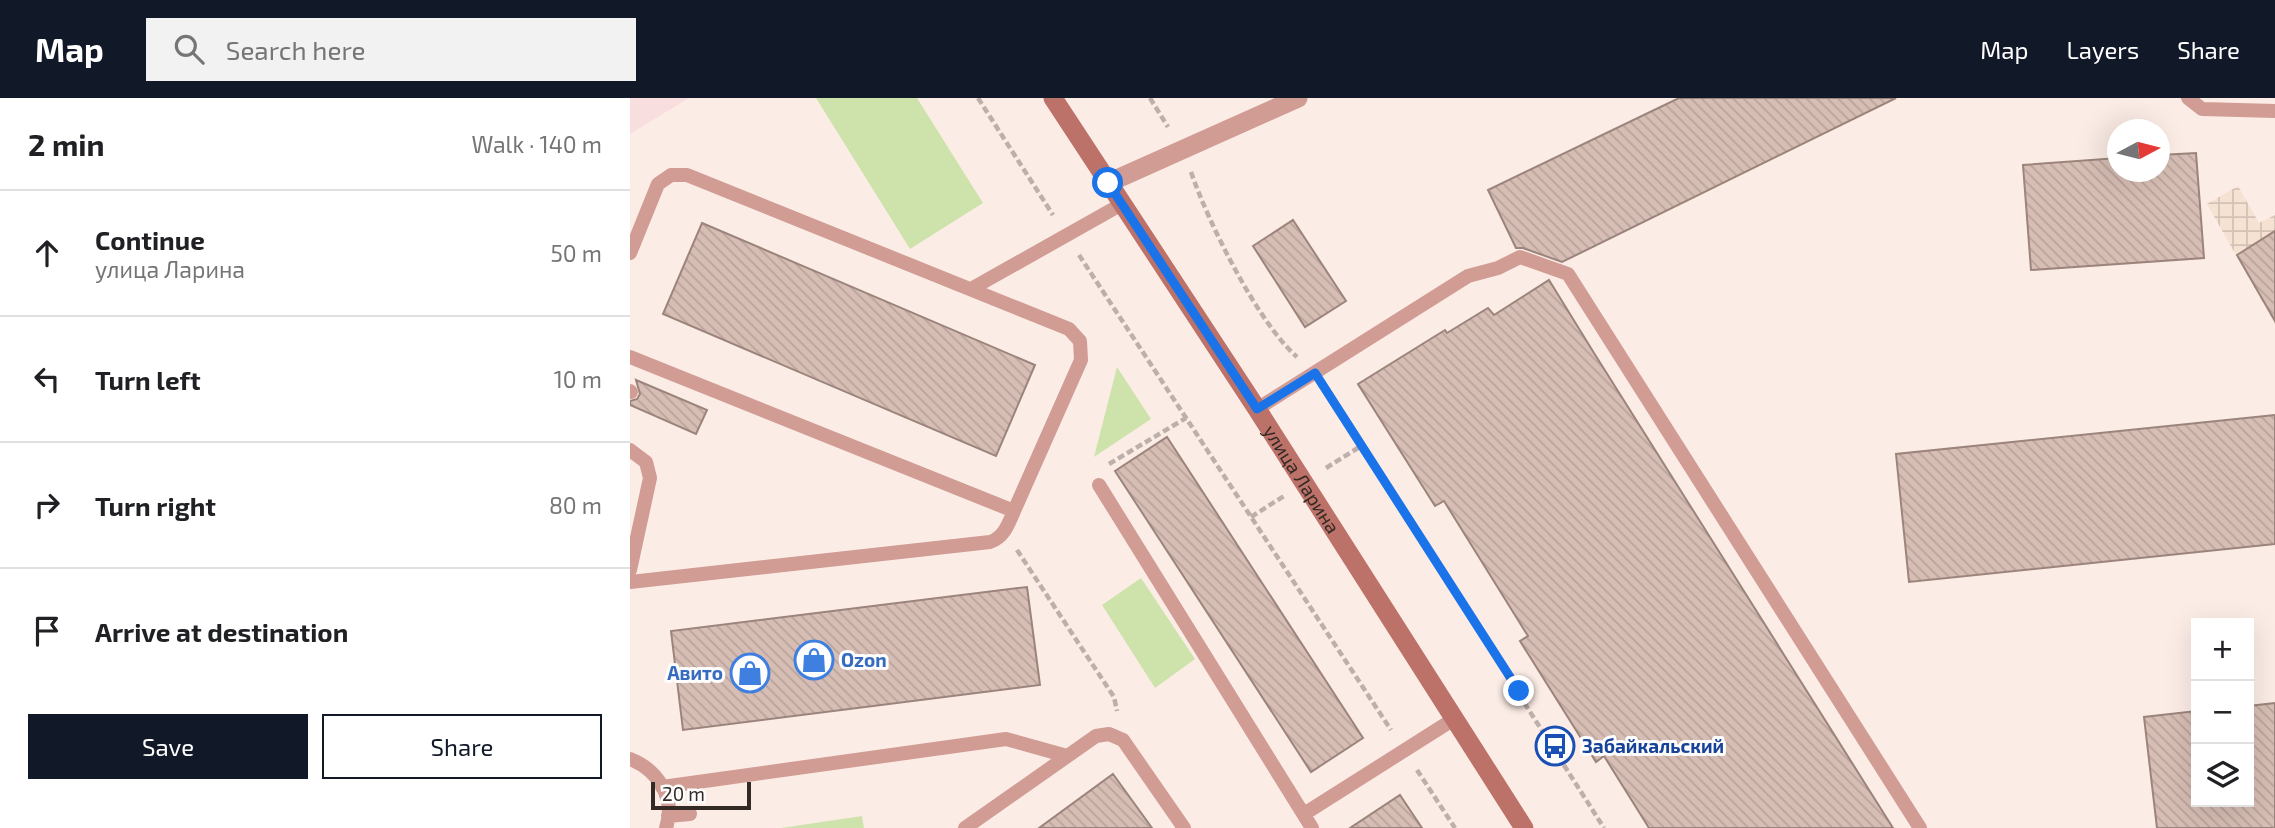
<!DOCTYPE html>
<html lang="en">
<head>
<meta charset="utf-8">
<style>
	:root { --surface:#fff; --page:#f2f2f2; --text:#202124; --muted:#757577; --line:#e0e0e0; --accent:#111827 }
	body { margin:0; font-family:"Exo 2",sans-serif; background:var(--page); color:var(--text) }
	.controls { position:absolute; right:21px; bottom:21px; display:grid; overflow:hidden; border-radius:0px; box-shadow:0 7px 28px #0002 }
	.controls button { width:63px; height:63px; display:grid; place-items:center; padding:0; border:0; border-bottom:2px solid var(--line); background:var(--surface); color:var(--text); font:35px sans-serif }
	.compass { position:absolute; left:1477px; top:21px; width:63px; height:63px; border-radius:50%; background:var(--surface); box-shadow:0 7px 28px #0002; rotate:83deg }
	.scale { position:absolute; left:21px; bottom:18px; width:100px; box-sizing:border-box; padding-left:7px; border:4px solid #332925; border-top:0; font-size:19px; line-height:24px; white-space:nowrap; color:#332925; -webkit-text-stroke:5px #fdfdfd; paint-order:stroke }
	.stop { position:absolute; width:21px; height:21px; margin:-16px; border:5px solid #1a73e8; border-radius:50%; background:#fff }
	.stop.end { background:#1a73e8; border-color:#fff; box-shadow:0 2px 7px #0008 }
	.list { margin:0; padding:0; list-style:none }
	h2 { display:flex; justify-content:space-between; align-items:center; height:91px; margin:0; padding:0 28px; font-size:30px }
	h2 small { font-size:23px; font-weight:400; color:var(--muted) }
	.list li { display:grid; grid-template-columns:46px 1fr auto; gap:21px; align-items:center; box-sizing:border-box; height:126px; padding:0 28px; border-top:2px solid var(--line) }
	.list b { display:block; font-size:26px; white-space:nowrap }
	.list p { margin:0; font-size:23px; white-space:nowrap; color:var(--muted) }
	.list em { font-size:23px; font-style:normal; color:var(--muted) }
	.actions { display:flex; gap:14px; padding:21px 28px }
	.actions a { flex:1; padding:16px 0; border:2px solid var(--accent); border-radius:0px; text-align:center; font-size:24px; color:var(--accent) }
	.actions .main { background:var(--accent); color:#fff }
	.icon { flex:none; width:38px; height:38px; fill:none; stroke:currentColor; stroke-width:2; stroke-linecap:round; stroke-linejoin:round }
	.map { position:relative; flex:none; width:1645px; height:730px; overflow:hidden }
	header { display:flex; align-items:center; gap:42px; box-sizing:border-box; height:98px; padding:0 35px; background:var(--accent); color:#fff }
	header strong { font-size:33px }
	nav { display:flex; gap:38px; margin-inline-start:auto; font-size:24px }
	.search { width:490px; height:63px; background:var(--page); display:flex; align-items:center; gap:18px; box-sizing:border-box; padding:0 24px; border-radius:0px; color:var(--muted); font-size:26px }
	main { display:flex }
	aside { flex:1; background:var(--surface) }
	.map>svg:first-child { display:block }
	.industrial { fill:url(#industrial-grid) }
	.education { fill:#f9dee0 }
	.green { fill:#cee3ac }
	.building { fill:url(#building-back-hatch); stroke:#9b847b; stroke-width:2 }
	.lines { fill:none; stroke-linecap:round; stroke-linejoin:round }
	.path { stroke:#bdafaa; stroke-width:4.5; stroke-dasharray:7 3.5; stroke-linecap:butt }
	.service { stroke:#d09c94; stroke-width:14 }
	.minor { stroke:#d09c94; stroke-width:19 }
	.secondary { stroke:#bc7268; stroke-width:19 }
	.route { stroke:#1a73e8; stroke-width:9 }
	.labels { text-anchor:middle; stroke-width:6; stroke-linejoin:round; paint-order:stroke }
	.street-label { font-size:19px; fill:#332925; stroke:#fdfdfd }
	.shop-label { font-size:19px; font-weight:bold; fill:#366cbe; stroke:#fdfdfd; text-anchor:start }
	.transit-label { font-size:19px; font-weight:bold; fill:#164399; stroke:#fdfdfd; text-anchor:start }
</style>
</head>
<body>
<header>
<strong>Map</strong>
<div class="search"><svg class="icon" aria-label="search" viewBox="0 0 24 24"><circle cx="10" cy="10" r="6"/><path d="M15 15l6 6"/></svg>Search here</div>
<nav><a>Map</a><a>Layers</a><a>Share</a></nav>
</header>
<main>
<aside>
<h2>2 min<small>Walk · 140 m</small></h2>
<ul class="list">
<li><svg class="icon" aria-label="ahead" viewBox="0 0 24 24"><path d="M12 20V5M6 11l6-6 6 6"/></svg><div><b>Continue</b><p>улица Ларина</p></div><em>50 m</em></li>
<li><svg class="icon" aria-label="left" viewBox="0 0 24 24"><path d="M17 20v-9H6M10 6l-5 5 5 5"/></svg><div><b>Turn left</b></div><em>10 m</em></li>
<li><svg class="icon" aria-label="right" viewBox="0 0 24 24"><path d="M7 20v-9h11M14 6l5 5-5 5"/></svg><div><b>Turn right</b></div><em>80 m</em></li>
<li><svg class="icon" aria-label="arrive" viewBox="0 0 24 24"><path d="M6 21V4h12l-3 4 3 4H6"/></svg><div><b>Arrive at destination</b></div></li>
</ul>
<div class="actions"><a class="main">Save</a><a>Share</a></div>
</aside>
<div class="map">
<svg width="1645" height="730" viewBox="0 0 1645 730">
	<defs>
		<pattern id="industrial-grid" width="8" height="8" patternUnits="userSpaceOnUse" patternTransform="scale(1.75)"><rect width="8" height="8" fill="#f6e2d3"/><path d="M0 4h8M4 0v8" fill="none" stroke="#d3c2b5"/></pattern>
		<pattern id="building-back-hatch" width="6" height="6" patternUnits="userSpaceOnUse" patternTransform="scale(1.75)"><rect width="6" height="6" fill="#d7beb4"/><path d="M-1 5l2 2M0 0l6 6M5-1l2 2" fill="none" stroke="#b9a39b"/></pattern>
	</defs>
	<rect width="100%" height="100%" fill="#fcece6"/>
	<path class="industrial" d="M1608,88l21,37 16,-8v109l-68,-120z"/>
	<path class="education" d="M0,0h59l-59,36z"/>
	<path class="green" d="M186,0h101l66,105 -73,46z
		M487,269l34,52 -57,38z
		M511,480l54,81 -40,29 -53,-83z
		M232,718l2,12h-83z"/>
	<path class="building" d="M1049,0h217l-334,164 -39,-14h-7l-28,-58z
		M1566,55l8,105 -173,12 -8,-105 95,-7v14h42v-17z
		M663,122l53,81 -41,26 -52,-81z
		M72,125l333,142 -39,91 -333,-142z
		M1645,133v90l-38,-66z
		M919,182l45,73 299,475h-244l-45,-72 -8,6 -76,-121 8,-5 -84,-135 -9,5 -77,-122 87,-54 2,3 41,-25 6,7z
		M6,282l71,30 -11,24 -66,-29v-4l7,-2 3,-5z
		M1645,317v129l-366,38 -13,-128z
		M537,339l196,301 -52,34 -196,-301z
		M397,489l13,98 -357,45 -12,-99z
		M1645,605v125h-118l-13,-111 52,-6v91h53v-96z
		M483,676l39,54h-113z
		M770,697l22,33h-72z"/>
	<g class="lines">
		<path class="path" d="M348,0l75,117
			M520,0l18,29
			M561,74c17,50 67,151 106,185
			M449,157l312,475
			M697,295l277,435
			M479,366l77,-46
			M696,370l35,-22
			M621,419l33,-21
			M387,452l97,147 3,14
			M787,672l38,58"/>
		<path class="service" d="M1558,0l14,11 73,2
			M0,155l28,-69 13,-9h16l382,154 11,12 1,19 -67,151 -384,-154
			M341,191l151,-85
			M0,293l1,1
			M627,311l211,-133 30,-8 22,-11 48,17 352,554
			M0,352l16,12 4,16 -20,92
			M469,387l213,343
			M0,484l360,-40c14,-5 18,-17 24,-31
			M0,661c28,11 46,39 36,69
			M32,689l344,-48 61,17
			M674,716l150,-95
			M38,718l22,-2
			M335,730l131,-92 13,-2 14,6 61,88"/>
		<path class="minor" d="M478,85l190,-85"/>
		<path class="secondary" id="s1" d="M423,0l204,311 267,419"/>
	</g>
	<g class="lines">
		<path class="route" d="M478,85l149,226 58,-36 204,318"/>
	</g>
	<defs>
		<symbol id="shop-ring" viewBox="-11 -11 22 22"><circle r="9.5" fill="#fdfdfd" stroke="#3f7fe0" stroke-width="1.5"/><path d="M-5-2.5h2.3a2.7 3.5 0 0 1 5.4 0H5L5.5 6h-11ZM-1.5-2.5h3a1.5 2.3 0 0 0-3 0Z" fill="#3f7fe0"/></symbol>
		<symbol id="bus-ring" viewBox="-11 -11 22 22"><circle r="9.5" fill="#fdfdfd" stroke="#1a4fb4" stroke-width="1.5"/><path d="M-5-6H5V4H4V6H2V4H-2V6H-4V4H-5ZM-3.5-4V0h7V-4ZM-3.5 1.2v1.5H-2V1.2ZM2 1.2v1.5H3.5V1.2Z" fill="#1a4fb4"/></symbol>
	</defs>
	<g fill-rule="evenodd">
		<use href="#shop-ring" x="162" y="540" width="44" height="44"/>
		<use href="#shop-ring" x="98" y="553" width="44" height="44"/>
		<use href="#bus-ring" x="903" y="626" width="44" height="44"/>
	</g>
	<g class="labels">
		<g class="street-label">
			<text dy="7" stroke="none"><textPath href="#s1" startOffset="455">улица Ларина</textPath></text>
		</g>
		<g class="shop-label">
			<text x="211" y="569">Ozon</text>
			<text x="93" y="582" text-anchor="end">Авито</text>
		</g>
		<g class="transit-label">
			<text x="952" y="655">Забайкальский</text>
		</g>
	</g>
</svg>
<div class="controls">
<button>+</button>
<button>−</button>
<button><svg class="icon" aria-label="layers" viewBox="0 0 24 24"><path d="M12 4l9 5-9 5-9-5zM3 14l9 5 9-5"/></svg></button>
</div>
<svg class="compass" viewBox="-18 -18 36 36"><path d="M0-13l5 13h-10z" fill="#e53935"/><path d="M0 13l5-13h-10z" fill="#757577"/></svg>
<div class="scale">20 m</div>
<div class="stop" style="left:478px;top:85px"></div>
<div class="stop end" style="left:889px;top:593px"></div>
</div>
</main>
</body>
</html>
